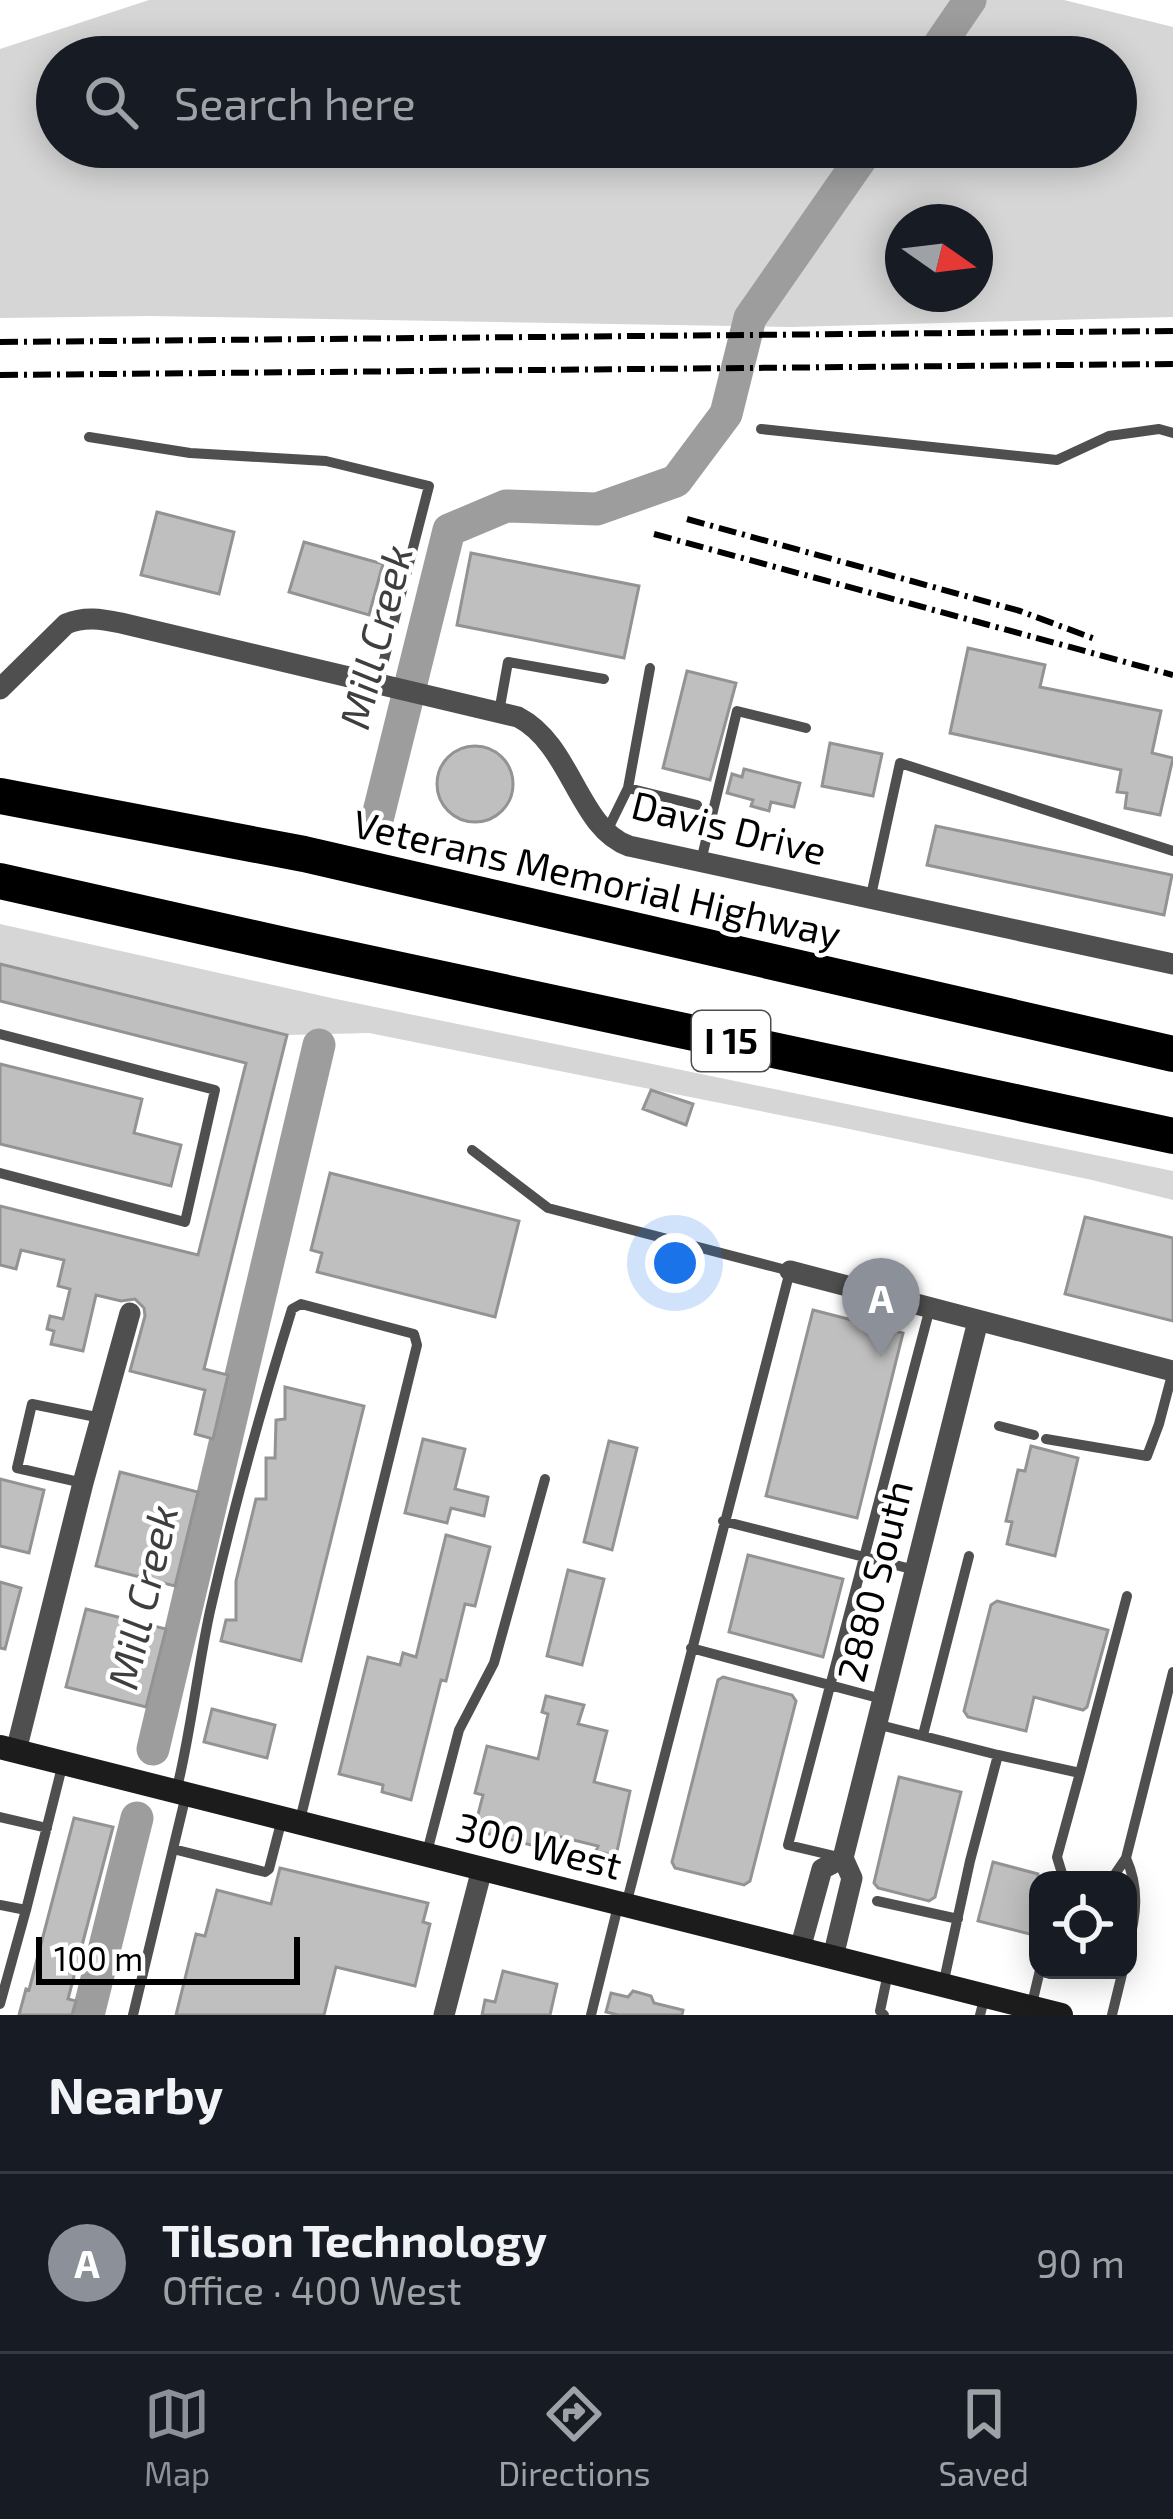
<!DOCTYPE html>
<html lang="en">
<head>
<meta charset="utf-8">
<style>
	:root { --surface:#171b24; --page:#242831; --text:#f1f3f6; --muted:#9ea1a6; --line:#363941; --accent:#8c9099 }
	body { margin:0; font-family:"Exo 2",sans-serif; background:var(--page); color:var(--text) }
	.controls { position:absolute; right:36px; bottom:36px; display:grid; overflow:hidden; border-radius:24px; box-shadow:0 6px 30px #0003 }
	.controls button { width:108px; height:108px; display:grid; place-items:center; padding:0; border:0; border-bottom:3px solid var(--line); background:var(--surface); color:var(--text); font:60px sans-serif }
	.compass { position:absolute; left:885px; top:204px; width:108px; height:108px; border-radius:50%; background:var(--surface); box-shadow:0 6px 30px #0003; rotate:104deg }
	.scale { position:absolute; left:36px; bottom:30px; width:264px; box-sizing:border-box; padding-left:12px; border:6px solid #000; border-top:0; font-size:33px; line-height:42px; white-space:nowrap; color:#000; -webkit-text-stroke:9px #fff; paint-order:stroke }
	.you { position:absolute; left:675px; top:1263px; width:42px; height:42px; margin:-30px; border:9px solid #fff; border-radius:50%; background:#1a73e8; box-shadow:0 0 0 18px #1a73e833 }
	.badge { display:grid; place-items:center; width:78px; height:78px; border-radius:50%; background:var(--accent); color:#fff; font-size:39px; font-weight:700 }
	.pin { position:absolute; translate:-50% -99px; filter:drop-shadow(0 3px 6px #0008) }
	.pin::after { content:''; position:absolute; top:63px; width:42px; height:36px; background:inherit; clip-path:polygon(0 0,100% 0,50% 100%) }
	.list { margin:0; padding:0; list-style:none }
	h2 { display:flex; justify-content:space-between; align-items:center; height:156px; margin:0; padding:0 48px; font-size:51px }
	h2 small { font-size:39px; font-weight:400; color:var(--muted) }
	.list li { display:grid; grid-template-columns:78px 1fr auto; gap:36px; align-items:center; box-sizing:border-box; height:180px; padding:0 48px; border-top:3px solid var(--line) }
	.list b { display:block; font-size:45px; white-space:nowrap }
	.list p { margin:0; font-size:39px; white-space:nowrap; color:var(--muted) }
	.list em { font-size:39px; font-style:normal; color:var(--muted) }
	.icon { flex:none; width:66px; height:66px; fill:none; stroke:currentColor; stroke-width:2; stroke-linecap:round; stroke-linejoin:round }
	.map { position:relative; flex:none; width:1173px; height:2015px; overflow:hidden }
	.search { position:absolute; background:var(--surface); box-shadow:0 6px 30px #0003; left:36px; right:36px; top:36px; height:132px; display:flex; align-items:center; gap:30px; box-sizing:border-box; padding:0 42px; border-radius:66px; color:var(--muted); font-size:45px }
	.sheet { height:336px; background:var(--surface) }
	nav { display:flex; justify-content:space-around; align-items:center; box-sizing:border-box; height:168px; border-top:3px solid var(--line); background:var(--surface); font-size:33px; color:var(--muted) }
	nav a { display:grid; justify-items:center; gap:6px }
	nav .on { color:var(--accent) }
	.map>svg:first-child { display:block }
	.green { fill:#d6d6d6; fill-rule:evenodd }
	.lines { fill:none; stroke-linecap:round; stroke-linejoin:round }
	.river { stroke:#9d9d9d; stroke-width:33 }
	.building { fill:#bfbfbf; stroke:#939393; stroke-width:3 }
	.lane { stroke:#4f4f4f; stroke-width:10 }
	.street { stroke:#4f4f4f; stroke-width:21 }
	.secondary { stroke:#1c1c1c; stroke-width:24 }
	.highway { stroke:#000; stroke-width:36 }
	.rail { stroke:#000; stroke-width:6; stroke-dasharray:18 6 3 6; stroke-linecap:butt }
	.labels { text-anchor:middle; stroke-width:9; stroke-linejoin:round; paint-order:stroke }
	.shield { fill:#fff; stroke:#4c4c4c; stroke-width:3 }
	.shield-label { font-size:36px; font-weight:bold; fill:#000 }
	.street-label { font-size:39px; fill:#000; stroke:#fff }
	.water-label { font-size:42px; font-style:italic; fill:#3e3e3e; stroke:#fff }
</style>
</head>
<body>
<div class="map">
<svg width="1173" height="2015" viewBox="0 0 1173 2015">
	<rect width="100%" height="100%" fill="#fff"/>
	<path class="green" d="M149,0h915l109,27v290l-382,10 -641,-11 -150,2v-269zM57,57h1059v90h-1059zM903,222h72v72h-72z
		M0,924l336,75 837,172v29l-81,-20 -257,-54 -466,-93 -81,2 -288,-72z"/>
	<g class="lines">
		<path class="river" d="M931,57l39,-57
			M378,816l71,-286 57,-24 91,3 79,-28 50,-67 24,-96 119,-171
			M153,1749l166,-704
			M88,2015l49,-197"/>
	</g>
	<path class="building" d="M157,512l77,20 -15,62 -78,-19z
		M304,542l79,22 -14,51 -80,-23z
		M471,553l168,33 -15,72 -167,-33z
		M968,648l77,17 -5,22 121,24 -9,42 21,5 -13,57 -35,-7 2,-15 -10,-1 4,-22 -171,-37z
		M687,671l49,12 -26,97 -47,-12z
		M830,743l52,11 -9,42 -51,-10z
		M437 784a38 38 0 1 1 76 0a38 38 0 1 1-76 0Z
		M744,769l56,14 -6,24 -23,-5 -2,9 -18,-5 2,-6 -26,-7 5,-19 10,3z
		M936,826l236,49 -8,40 -237,-50z
		M0,964l287,71 -83,334 24,6 -15,64 -18,-5 10,-44 -75,-19 15,-55 -1,-8 -9,-9 -14,2 -25,-6 -13,56 -32,-7 3,-13 -7,-2 3,-13 13,3 7,-30 -12,-3 6,-26 -43,-10 -5,19 -16,-4v-59l198,49 48,-192 -246,-62z
		M0,1064l142,35 -8,34 47,12 -10,41 -171,-42z
		M651,1090l42,14 -7,21 -43,-16z
		M330,1173l189,48 -24,96 -178,-45 5,-19 -11,-3z
		M1085,1217l88,21v83l-108,-27z
		M813,1310l90,23 -46,185 -91,-22z
		M285,1387l79,19 -63,255 -80,-20 5,-21h10v-39l20,-82h10v-41h9l1,-38 9,-1z
		M423,1439l42,10 -10,40 33,8 -4,19 -33,-8 -4,15 -42,-10z
		M609,1441l28,7 -25,102 -28,-8z
		M1031,1446l47,12 -23,98 -48,-12 5,-22 -6,-1 12,-51 7,1z
		M120,1472l78,20 -23,94 -79,-20z
		M0,1479l44,11 -15,63 -29,-7z
		M446,1535l44,12 -15,59 -10,-2 -19,77 -5,-1 -30,120 -29,-8 1,-7 -44,-11 29,-117 32,8 3,-12 13,4z
		M748,1555l95,24 -20,78 -94,-25z
		M568,1570l36,9 -22,86 -35,-9z
		M0,1582l21,6 -16,61 -5,-1z
		M997,1601l111,29 -21,77 -4,3 -49,-13 -8,34 -58,-14 -4,-6 27,-106z
		M86,1609l80,20 -20,78 -80,-20z
		M723,1677l69,18 4,6 -46,180 -6,4 -69,-17 -3,-6 46,-182z
		M546,1696l38,9 -6,19 29,7 -13,51 36,9 -14,65 -20,-5 2,-5 -53,-13 -3,15 -68,-18 9,-35 -8,-2 12,-47 51,13 10,-45 -6,-2z
		M212,1709l63,16 -8,33 -63,-16z
		M899,1777l62,15 -26,105 -6,4 -51,-13 -4,-5z
		M74,1818l39,9 -45,172 8,2 -4,14h-53l7,-26 3,1z
		M993,1862l45,12v62l-60,-15z
		M280,1868l148,35 -5,19 7,2 -15,62 -79,-19 -12,48h-148l20,-81 9,2 12,-46 54,14z
		M503,1971l54,13 -7,31h-68l3,-15 10,2z
		M633,1991l18,5 3,7 29,7 -1,5h-64l-12,-3 5,-19 17,4z"/>
	<g class="lines">
		<path class="lane" d="M761,429l296,31 52,-24 50,-7 14,4
			M89,437l101,16 136,8 103,25 -51,197
			M499,712l9,-50 96,17
			M628,788l22,-120
			M607,831l21,-43 69,17
			M701,861l36,-150 69,17
			M870,900l30,-137 273,88
			M0,1034l215,56 -30,132 -185,-49
			M472,1150l76,58 242,63 -164,634
			M999,1426l35,9
			M1046,1439l101,17 12,-32 14,-53
			M83,1483l-66,-15 15,-64 69,14
			M723,1521l192,49
			M691,1648l191,51
			M876,1724l122,31 -28,106 -27,124
			M923,1735l46,-179
			M998,1755l82,18 47,-177
			M176,1792c15,-59 21,-121 34,-181 23,-102 51,-202 82,-302l9,-5 113,30 3,11 -117,475
			M0,1817l47,11
			M173,1849l92,23 4,-3 13,-50
			M427,1852l32,-122 35,-67 51,-184
			M839,1857l-51,-12 142,-537
			M1064,1880l-7,-23 23,-84
			M1111,1880l15,-22
			M877,1901l81,18
			M0,1905l26,5 -26,94
			M26,1910l37,-147
			M1128,1948c8,-33 12,-59 -2,-90l47,-186
			M1031,2008l9,-38
			M133,2015l53,-220
			M591,2015l27,-109
			M884,2015l-4,-4 8,-38
			M980,2015l5,-19
			M1112,2015l11,-45"/>
		<path class="street" d="M0,689l66,-65c19,-8 35,-5 55,-1l397,94c54,28 60,111 111,129l544,118
			M790,1271l383,100
			M16,1751l67,-268 47,-170
			M800,1949l22,-80 21,-11
			M833,1957l19,-79 -9,-20 135,-537
			M444,2015l38,-146"/>
		<path class="secondary" d="M0,1747l1061,268"/>
		<path class="highway" d="M0,796l304,58 869,200
			M0,881l289,65 884,190"/>
		<path class="rail" d="M0,342l1173,-11
			M0,375l1173,-11
			M687,519l333,92 75,28
			M654,534l519,141"/>
	</g>
	<g class="labels">
		<rect class="shield" x="692" y="1011" width="78" height="60" rx="9"/>
		<g class="shield-label">
			<text x="731" y="1054">I 15</text>
		</g>
		<g class="street-label">
			<text transform="translate(729 828) rotate(14)" y="14">Davis Drive</text>
			<text transform="translate(597 879) rotate(13)" y="14">Veterans Memorial Highway</text>
			<text transform="translate(875 1581) rotate(-76)" y="14">2880 South</text>
			<text transform="translate(539 1846) rotate(14)" y="14">300 West</text>
		</g>
		<g class="water-label">
			<text transform="translate(376 637) rotate(-76)" y="15">Mill Creek</text>
			<text transform="translate(143 1597) rotate(-77)" y="15">Mill Creek</text>
		</g>
	</g>
</svg>
<div class="controls">
<button><svg class="icon" aria-label="locate" viewBox="0 0 24 24"><circle cx="12" cy="12" r="6"/><path d="M12 2v4M12 18v4M2 12h4M18 12h4"/></svg></button>
</div>
<svg class="compass" viewBox="-18 -18 36 36"><path d="M0-13l5 13h-10z" fill="#e53935"/><path d="M0 13l5-13h-10z" fill="#9ea1a6"/></svg>
<div class="scale">100 m</div>
<div class="you"></div>
<div class="pin badge" style="left:881px;top:1357px">A</div>
<div class="search"><svg class="icon" aria-label="search" viewBox="0 0 24 24"><circle cx="10" cy="10" r="6"/><path d="M15 15l6 6"/></svg>Search here</div>
</div>
<section class="sheet">
<h2>Nearby<small></small></h2>
<ul class="list">
<li><span class="badge">A</span><div><b>Tilson Technology</b><p>Office · 400 West</p></div><em>90 m</em></li>
</ul>
</section>
<nav>
<a class="on"><svg class="icon" aria-label="map" viewBox="0 0 24 24"><path d="M3 6l6-2 6 2 6-2v14l-6 2-6-2-6 2zM9 4v14M15 6v14"/></svg>Map</a>
<a><svg class="icon" aria-label="directions" viewBox="0 0 24 24"><path d="M12 3l9 9-9 9-9-9zM9 14v-3h6M13 9l2 2-2 2"/></svg>Directions</a>
<a><svg class="icon" aria-label="saved" viewBox="0 0 24 24"><path d="M7 4h10v16l-5-4-5 4z"/></svg>Saved</a>
</nav>
</body>
</html>
